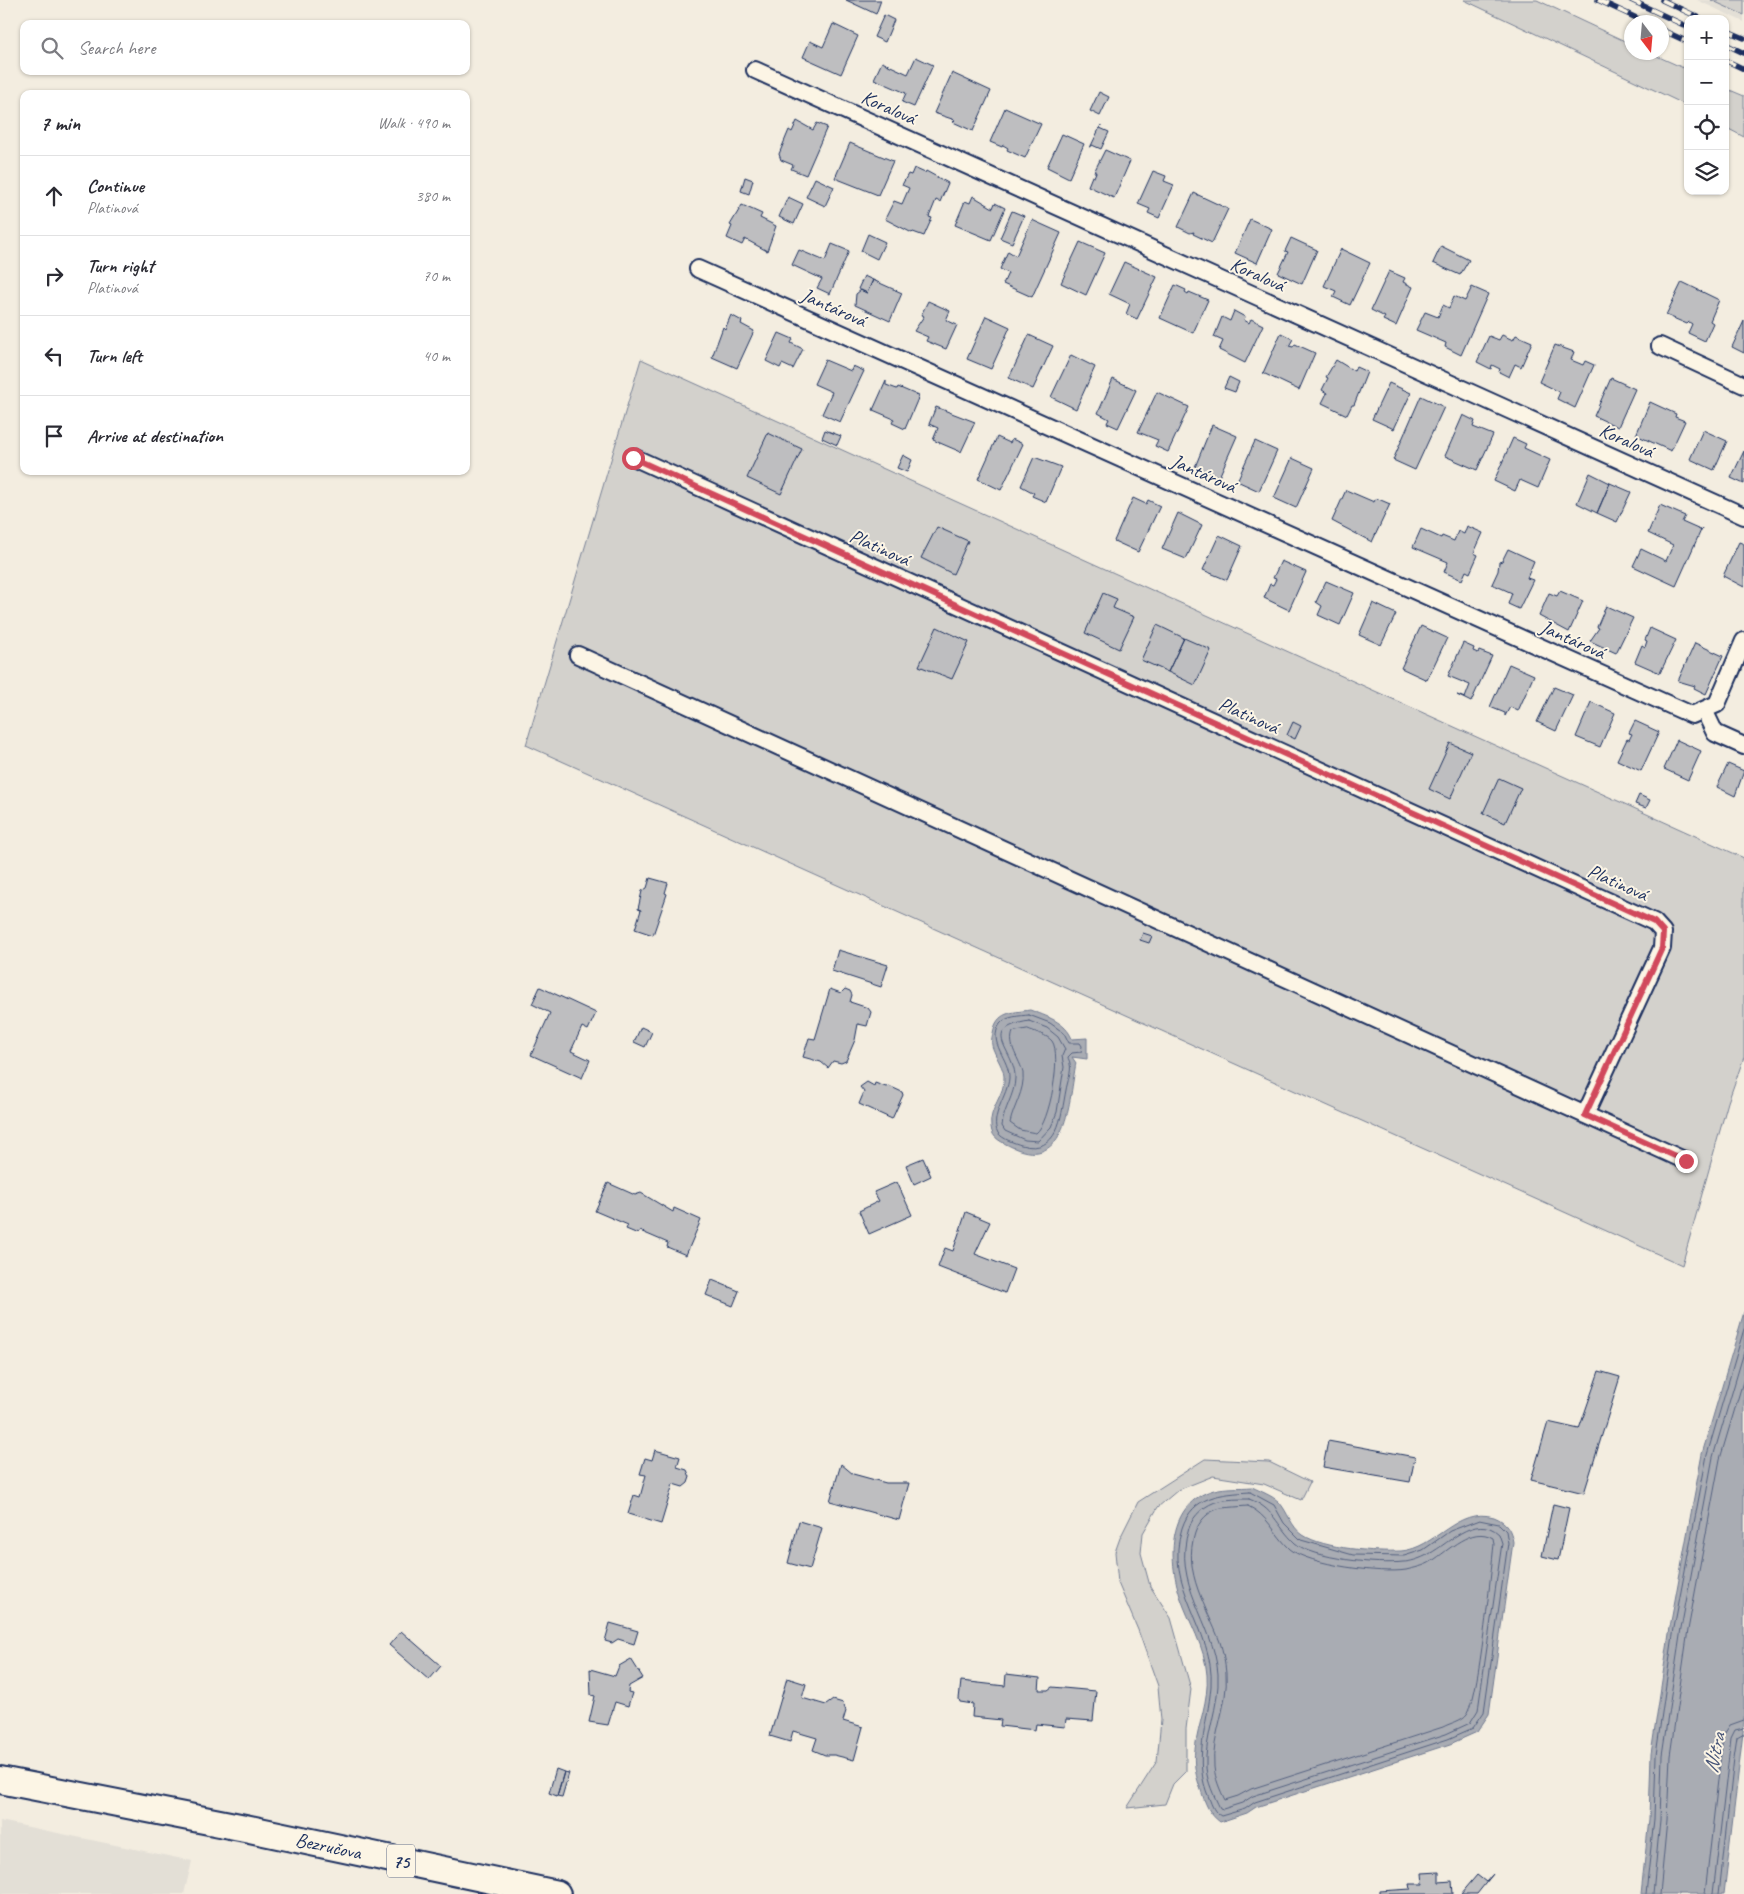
<!DOCTYPE html>
<html lang="en">
<head>
<meta charset="utf-8">
<style>
	:root { --surface:#fff; --page:#f7f7f7; --text:#2b2b33; --muted:#7c7c81; --line:#e1e1e2 }
	body { margin:0; font-family:Caveat,sans-serif; background:var(--page); color:var(--text) }
	.controls { position:absolute; right:15px; top:15px; display:grid; overflow:hidden; border-radius:10px; box-shadow:0 1px 4px #0004 }
	.controls button { width:45px; height:45px; display:grid; place-items:center; padding:0; border:0; border-bottom:1px solid var(--line); background:var(--surface); color:var(--text); font:25px sans-serif }
	.compass { position:absolute; left:1624px; top:15px; width:45px; height:45px; border-radius:50%; background:var(--surface); box-shadow:0 1px 4px #0004; rotate:164deg }
	.stop { position:absolute; width:15px; height:15px; margin:-11px; border:4px solid #d1495b; border-radius:50%; background:#fff }
	.stop.end { background:#d1495b; border-color:#fff; box-shadow:0 1px 5px #0008 }
	.list { margin:0; padding:0; list-style:none }
	h2 { display:flex; justify-content:space-between; align-items:center; height:65px; margin:0; padding:0 20px; font-size:21px }
	h2 small { font-size:16px; font-weight:400; color:var(--muted) }
	.list li { display:grid; grid-template-columns:32px 1fr auto; gap:15px; align-items:center; box-sizing:border-box; height:80px; padding:0 20px; border-top:1px solid var(--line) }
	.list b { display:block; font-size:19px; white-space:nowrap }
	.list p { margin:0; font-size:16px; white-space:nowrap; color:var(--muted) }
	.list em { font-size:16px; font-style:normal; color:var(--muted) }
	.icon { flex:none; width:28px; height:28px; fill:none; stroke:currentColor; stroke-width:2; stroke-linecap:round; stroke-linejoin:round }
	.map { position:relative; flex:none; width:1744px; height:1894px; overflow:hidden }
	.search { position:absolute; background:var(--surface); box-shadow:0 1px 4px #0004; left:20px; top:20px; width:450px; height:55px; display:flex; align-items:center; gap:12px; box-sizing:border-box; padding:0 18px; border-radius:10px; color:var(--muted); font-size:19px }
	.panel { position:absolute; background:var(--surface); box-shadow:0 1px 4px #0004; left:20px; top:90px; width:450px; height:385px; border-radius:10px }
	.map>svg:first-child { display:block }
	.built { fill:#e3dfd6 }
	.green { fill:#d3d1cc; stroke:#778095 }
	.water { fill:#a9acb3; stroke:#707a91 }
	.lines { fill:none; stroke-linecap:round; stroke-linejoin:round }
	.shore { stroke:#546180; stroke-width:1 }
	.building { fill:#bebec0; stroke:#1b2f5e }
	.minor-casing { stroke:#1b2f5e; stroke-width:20 }
	.primary-casing { stroke:#1b2f5e; stroke-width:30 }
	.minor { stroke:#fcf5e5; stroke-width:16 }
	.primary { stroke:#fcf5e5; stroke-width:26 }
	.rail-casing { stroke:#1b2f5e; stroke-width:5.5 }
	.rail { stroke:#fcf5e5; stroke-width:4; stroke-dasharray:11; stroke-linecap:butt }
	.route { stroke:#d1495b; stroke-width:6 }
	.labels { text-anchor:middle; stroke-width:4; stroke-linejoin:round; paint-order:stroke }
	.shield { fill:#fcf5e5; stroke:#5e6a86; stroke-width:1 }
	.shield-label { font-size:19px; font-weight:bold; fill:#1b2f5e }
	.street-label { font-size:20px; fill:#1b2f5e; stroke:#fcf5e5 }
	.water-label { font-size:21px; font-style:italic; fill:#465478; stroke:#fcf5e5 }
</style>
</head>
<body>
<div class="map">
<svg width="1744" height="1894" viewBox="0 0 1744 1894">
	<rect width="100%" height="100%" fill="#f3ede0"/>
	<filter id="ink" filterUnits="userSpaceOnUse"><feTurbulence type="fractalNoise" baseFrequency=".02" numOctaves="2"/><feDisplacementMap in="SourceGraphic" scale="10" xChannelSelector="R" yChannelSelector="G"/><feConvolveMatrix kernelMatrix="1 2 1 2 8 2 1 2 1" color-interpolation-filters="sRGB"/></filter>
	<g filter="url(#ink)">
		<path class="built" d="M1697,0h47v22z
			M0,1821l192,40 -8,33h-184z"/>
		<path class="green" d="M1464,0h73l94,44 1,8 18,1 38,17v36z
			M1711,0h33v15z
			M1725,88l19,8v41l-19,-10z
			M641,359l1103,499v199l-16,45 -46,163 -1156,-520z
			M1205,1459l64,3 41,20 -9,18 -37,-16 -51,-8 -35,14 -20,17 -15,26 -2,20 9,33 21,32 20,71 -5,40v42l-13,13 -8,20 -38,4 30,-47 4,-41 -3,-34 -20,-56 -20,-47 -3,-31 5,-14 18,-36z"/>
		<path class="water" d="M1030,1010c16,6 36,12 42,29l15,-1v21l-15,-2 4,6c-7,36 -8,110 -64,84 -10,-5 -20,-8 -21,-20 -3,-18 15,-33 13,-51 -1,-9 -7,-17 -10,-25 -3,-6 -3,-11 -1,-18 4,-22 18,-20 37,-23z
			M1744,1312v412l-20,170h-83l8,-75 2,-65 19,-127 32,-173z
			M1252,1487c8,4 21,9 27,15 9,10 12,25 24,33 21,14 73,17 98,16 34,-2 56,-45 93,-34 13,5 17,13 19,25l-24,172 -12,18 -27,12 -194,63 -9,6 -27,9c-11,-8 -15,-19 -19,-32 -5,-13 -8,-26 -6,-41 3,-25 14,-49 12,-74 -2,-29 -18,-52 -27,-79 -12,-37 -13,-93 34,-106 12,-3 26,-2 38,-3z"/>
		<g class="lines">
			<path class="shore" d="M1029,1015l21,8 14,10 5,10h11l2,3 -1,6 -9,1 -4,4c0,2 2,4 2,7 2,7 -3,19 -4,26 -5,25 -7,66 -45,55 -6,-2 -19,-6 -23,-12 -9,-16 10,-38 11,-55 1,-19 -22,-35 -9,-54 6,-8 20,-8 29,-9z
				M1029,1021l18,7 11,9 7,12 -3,7 2,11 -7,45 -6,15 -13,14 -13,-1 -20,-9 -3,-5c1,-17 13,-31 13,-48 1,-28 -38,-48 14,-57z
				M1028,1029c7,3 19,6 24,12 10,13 -2,82 -16,92l-16,-3 -10,-7c3,-16 15,-32 13,-50 -3,-14 -16,-27 -10,-41z
				M1250,1492l24,13 10,18 17,17 52,15 51,1 19,-6 27,-19 29,-11 20,4 7,7 2,12 -24,169 -11,16 -25,11 -193,63 -10,7 -24,7c-7,-4 -9,-10 -12,-18 -17,-38 -1,-73 2,-112 4,-57 -48,-100 -29,-158 11,-33 39,-34 68,-36z
				M1249,1499c25,9 27,26 46,44 18,16 84,22 108,19 7,0 16,-3 22,-6 21,-9 50,-45 74,-22l3,9 -24,167 -8,13 -24,11 -193,62 -11,7 -19,6 -3,-1c-6,-12 -13,-27 -14,-40 -2,-31 14,-62 12,-94 -4,-53 -47,-90 -29,-146 4,-13 17,-24 30,-27 9,-2 20,-2 30,-2z
				M1248,1506c20,9 26,28 42,43 19,16 92,25 116,21 8,-2 19,-4 26,-9 16,-10 40,-36 61,-23l1,6c-3,27 -15,155 -27,170 -5,7 -17,9 -24,13l-192,62 -13,7 -13,4c-5,-10 -10,-22 -11,-33 -3,-31 15,-62 12,-94 -1,-10 -3,-22 -6,-31 -13,-35 -38,-70 -25,-109 4,-12 13,-22 26,-25 9,-1 18,-1 27,-2z
				M1646,1894l8,-75 2,-64 18,-127 33,-173 37,-126
				M1653,1894l7,-74 2,-65 19,-126 32,-172 31,-105
				M1660,1894l7,-74 3,-64 18,-126 32,-171 24,-81
				M1705,1894l18,-158 7,-11 14,-5
				M1713,1894l18,-156 4,-8 9,-2
				M1719,1894l15,-136 3,-20 7,-4"/>
		</g>
		<path class="building" d="M846,0h35l-5,14z
			M884,15l10,5 -9,22 -11,-5z
			M833,24l25,12 -17,38 -38,-17 7,-16 13,6z
			M916,57l17,8 -19,42 -12,-5 4,-9 -32,-14 8,-17 26,12z
			M952,73l39,18 -18,40 -20,-9 2,-2 -21,-7z
			M1099,92l10,5 -9,19 -10,-5z
			M1005,108l36,16 -16,34 -18,-8 1,-2 -5,-3 -1,2 -12,-5z
			M797,121l16,9 4,-7 10,4 -21,48 -15,-6 2,-4 -12,-5 -2,-6 10,-24 3,2z
			M1101,125l-1,3 9,4 -8,17 -9,-4 -2,3z
			M1062,134l22,10 -15,34 -22,-11z
			M850,143l43,18 -15,34 -43,-17z
			M1105,150l25,11 -16,37 -26,-12 4,-10 2,1 2,-5h-2z
			M914,168l11,5 1,-2 22,12 -8,19 -4,-2 -7,17 3,1 -8,18 -11,-4 -1,1 -27,-14 9,-18 8,3 7,-16 -7,-3 6,-11 3,1z
			M1153,171l13,5 -2,5 10,4 -15,33 -11,-5 2,-4 -12,-5z
			M745,177l8,3 -4,14 -8,-3z
			M815,178l19,9 -9,19 -19,-9z
			M1194,193l34,16 -16,34 -19,-9 1,-2 -4,1 -12,-6z
			M973,196l20,12 2,-5 10,5 -14,32 -36,-15 10,-24 5,2z
			M788,197l15,7 -9,20 -15,-7z
			M742,205l20,9 -2,4 16,8 -9,25 -22,-12 -3,6 -15,-7 5,-12 -2,-1z
			M1012,211l12,5 -12,27 -12,-5z
			M1250,219l22,10 -15,34 -22,-10z
			M1032,220l29,13 -29,64 -29,-13 5,-11 -8,-4 8,-18 8,5z
			M868,234l17,8 -8,17 -16,-8z
			M1291,238l26,12 -15,34 -24,-11 10,-21 -3,-1z
			M1080,242l25,11 -19,42 -25,-12z
			M832,244l17,7 -19,43 -13,-6 5,-9 -30,-14 7,-15 26,11z
			M1441,246l28,14 -9,15 -27,-12z
			M1341,249l29,14 -20,42 -17,-8 3,-6 -12,-5z
			M1124,262l33,15 -20,42 -11,-5 4,-10 -21,-10z
			M1389,271l16,7 -2,4 10,5 -17,39 -13,-6 2,-3 -14,-7z
			M864,276l9,4 -6,13 -9,-4z
			M873,280l29,13 -12,28 -35,-16 1,-11 5,-4 6,3z
			M1682,282l37,18 -9,21 3,2 -8,18 -17,-8 4,-9 -3,-2 -2,2 -21,-9z
			M1175,285l11,5 -1,2 3,2 1,-2 19,8 -15,33 -33,-15z
			M1472,287l16,7 -27,61 -16,-8 1,-4 -30,-13 9,-18 13,5 5,-12 6,3 5,-12 11,5z
			M928,301l22,10 -4,9 11,5 -11,24 -20,-8 2,-4 -14,-6 10,-15 -3,-1z
			M1234,311l11,6 -1,3 5,3 2,-4 12,6 -18,38 -26,-13 4,-9 -9,-4 8,-20 8,4z
			M731,315l11,6 -1,3 13,7 -17,37 -25,-11 11,-30 2,2z
			M986,316l24,11 -19,42 -24,-10z
			M1744,321v32l-12,-6z
			M779,333l14,6 -2,4 12,6 -10,20 -11,-5 -2,4 -14,-7z
			M1281,333l12,6 -4,7 4,1 2,-3 20,9 -16,37 -36,-17z
			M1029,335l24,11 -20,43 -24,-11z
			M1502,335l11,5 3,-5 16,7 -11,25 -6,-3 -6,13 -10,-5 1,-3 -8,-4 -1,4 -14,-7 12,-26 10,4z
			M1555,345l19,7 -3,8 12,5 2,-4 9,4 -19,43 -18,-9 3,-7 -21,-10z
			M1071,355l24,12 -19,42 -25,-12z
			M825,360l26,11 2,-5 11,5 -24,51 -18,-8 10,-22 -18,-8z
			M1336,360l18,11 2,-4 11,5 -13,33h-2l-5,10 -25,-12 5,-10 -5,-3 6,-12 -2,-1z
			M1229,377l10,5 -4,10 -11,-4z
			M1611,378l24,11 -17,38 -24,-11z
			M1113,379l23,11 -18,38 -11,-5 2,-4 -11,-6z
			M886,381v4l11,4 1,-2 21,9 -14,33 -13,-6 2,-4 -21,-9z
			M1389,383l22,10 -17,36 -22,-10z
			M1157,392l32,15 -21,45 -13,-6 3,-6 -20,-8z
			M1421,396l23,11 -29,63 -22,-10z
			M1650,402l26,12 -1,3 10,4 -14,30 -35,-16z
			M936,407l39,15 -14,30 -28,-12 5,-12 -9,-4z
			M1463,415l12,6 -2,6 20,8 -16,35 -32,-14z
			M1212,425l25,11 -18,41 -24,-10z
			M825,430l16,6 -4,9 -15,-7z
			M1703,430l24,11 -13,29 -24,-11z
			M768,433l34,16 -21,45 -34,-16z
			M997,437l13,6 2,-4 11,5 -22,46 -23,-11z
			M1513,438l13,6 -2,4 26,12 -12,28 -18,-8 -5,11 -21,-10z
			M1255,441l22,10 -18,40 -22,-10z
			M1744,451v33l-13,-6z
			M903,455l9,5 -5,12 -10,-4z
			M1034,457l27,10 -15,35 -14,-6 2,-3 -13,-7z
			M1292,458l22,10 -18,40 -22,-10z
			M1590,473l20,10 -13,30 -20,-10z
			M1610,483l21,9 -14,30 -20,-9z
			M1346,490l28,12 2,-4 14,6 -18,38 -40,-21z
			M1133,498l13,6 2,-4 12,6 -22,46 -24,-11z
			M1660,505l25,11 -3,6 18,8 2,-2 -26,58 -43,-20 8,-17 25,12 7,-16 -25,-12z
			M1178,513l24,12 -16,34 -24,-10z
			M1467,526l16,7 -9,20 4,2 -8,18 -4,-2 -4,9 -18,-8 4,-10 -35,-15 8,-18 20,9 1,-2 12,5 4,-10 6,3z
			M937,527l31,14 -15,33 -32,-16z
			M1219,535l23,11 -15,34 -24,-10z
			M1739,542l5,2v43l-21,-11z
			M1508,549l26,12 -7,17 6,2 -14,29 -11,-5 4,-11 -20,-9 6,-13 1,-9 3,-1z
			M1281,561l25,11 -17,38 -25,-12 6,-14 3,1 3,-6 -3,-1z
			M1326,581l28,12 -14,32 -22,-10 4,-9 -6,-4z
			M1560,591l23,10 -14,31 -30,-16 10,-23 8,3z
			M1103,593l14,6 -4,9 21,9 -15,32 -34,-16z
			M1373,603l23,11 -15,31 -22,-10z
			M1606,606l27,12 -17,35 -26,-12 9,-13 -2,-1z
			M1157,625l27,13 -16,34 -27,-12z
			M1421,626l26,12 -20,42 -26,-12z
			M937,627l32,15 -17,37 -33,-13z
			M1650,628l26,12 -16,33 -25,-11 7,-17 3,2 2,-6 -2,-1z
			M1184,638l27,12 -16,35 -27,-13z
			M1463,643l11,5 -1,3 5,2 1,-2 13,5 -21,46 -14,-7 8,3 5,-13 -22,-9z
			M1695,643l28,13 -17,38 -12,-6 1,-2 -17,-5z
			M1509,664l25,11 -16,36 -8,-4 -5,9v-3l-15,-6z
			M1554,687l19,8 -17,36 -19,-9z
			M1591,702l24,11 -15,34 -24,-10z
			M1635,721l24,11 -18,39 -24,-11 10,-21 2,1 3,-6 -3,-1z
			M1293,722l8,4 -6,13 -8,-4z
			M1677,740l24,11 -13,29 -24,-11z
			M1450,743l21,9 -21,47 -21,-10z
			M1728,764l16,7 -9,25 -18,-9z
			M1499,778l22,10 -16,35 -22,-10z
			M1639,795l11,5 -4,8 -11,-4z
			M650,878l18,5 -3,10 2,1 -14,41 -18,-6 6,-19 -3,-1 4,-18 5,-3z
			M1143,933l9,3 -3,7 -9,-3z
			M838,950l50,15 -7,22 -49,-16z
			M540,987l56,26 -8,17 -6,-3 -11,24 19,9 -8,18 -51,-23 19,-42 -18,-9z
			M830,989l11,4 4,-4 5,2 2,4 -2,7 18,6 3,4 -4,14 -9,-2 -3,16 -9,21 -5,2 -8,-2 -5,7 -7,-6 -18,-5 6,-19 6,1z
			M641,1027l11,5 -7,15 -11,-5z
			M867,1082l7,4 1,-3 11,4 3,-1 13,6 1,3 -11,24 -33,-15 5,-12 -4,-5z
			M923,1158l8,18 -17,8 -8,-19z
			M897,1182l15,33 -43,19 -10,-23 20,-10 -5,-9z
			M608,1183l27,12 6,-2 32,19 1,-4 27,12 -15,35 -19,-8 1,-4 -28,-12 -2,3 -12,-5 2,-4 -33,-14z
			M966,1212l24,10 -15,32 39,15 -9,24 -67,-26 7,-19 8,3z
			M712,1280l27,11 -6,15 -27,-11z
			M1599,1371l21,6 -36,116 -53,-13 17,-58 31,7z
			M1328,1441l87,16 -5,25 -87,-15z
			M655,1450l25,7 -3,10 10,3 3,7 -2,6 -5,4 -10,-3 -12,40 -33,-10 6,-19 6,2 6,-22 -6,-1 5,-16 7,2z
			M841,1464l12,10 33,9h23l-10,37 -69,-19z
			M1553,1504l16,4 -11,52 -16,-4z
			M799,1521l23,7 -12,41 -22,-6z
			M610,1623l28,8 -4,13 -16,-5 -6,4 -7,-2z
			M401,1631l40,35 -12,14 -40,-35z
			M631,1659l12,19 -14,8 -1,6 4,1 -4,13 -13,-4 -7,23 -19,-3 6,-26 -4,-1 -1,-26 25,7 4,-10z
			M1006,1674l34,4 -1,12h9l4,-3 44,4 -3,30 -27,-2 -1,8 -29,-3 -1,6 -35,-4 1,-6 -29,-3 1,-13 -13,-2 -1,-3 2,-18 44,5z
			M787,1678l19,6 -4,14 24,7 7,-5 10,3 3,8 -3,10 20,6 -9,33 -20,-5h-9l-12,-5 4,-12 -24,-7 -3,11 -20,-6z
			M556,1769l8,3 -7,24 -8,-3z
			M564,1772l5,1 -7,24 -5,-1z
			M1439,1872v10l13,-1 1,13h-73v-3l31,-2 -1,-5h13l-1,-11z
			M1493,1874l-16,20h-16l16,-19 9,7z"/>
		<g class="lines">
			<defs>
				<path id="minor" d="M755,70l989,446
					M698,269l994,446 25,-11 27,-63
					M1660,346l84,39
					M633,457l1021,465 9,10 -1,16 -77,167
					M578,655l1108,506
					M1704,710l11,23 29,13"/>
				<g id="primary">
					<path id="s1" d="M0,1780l245,48 312,66"/>
				</g>
			</defs>
			<use href="#minor" class="minor-casing"/>
			<use href="#primary" class="primary-casing"/>
			<use href="#minor" class="minor"/>
			<use href="#primary" class="primary"/>
			<defs>
				<path id="rail" d="M1598,0l47,22
					M1631,0l57,27
					M1662,0l40,19
					M1662,30l26,12
					M1725,30l19,8
					M1725,44l19,9
					M1725,60l19,9"/>
			</defs>
			<use href="#rail" class="rail-casing"/>
			<use href="#rail" class="rail"/>
		</g>
	</g>
	<g class="lines" filter="url(#ink)">
		<path class="route" d="M633,458l1021,464 9,10 -1,16 -77,167 101,46"/>
	</g>
	<g class="labels">
		<rect class="shield" x="387" y="1844.5" width="28" height="33" rx="4"/>
		<g class="shield-label">
			<text x="401" y="1868">75</text>
		</g>
		<g class="street-label">
			<text transform="translate(889 107) rotate(24)" y="7">Koralová</text>
			<text transform="translate(1258 274) rotate(24)" y="7">Koralová</text>
			<text transform="translate(834 307) rotate(24)" y="7">Jantárová</text>
			<text transform="translate(1627 440) rotate(24)" y="7">Koralová</text>
			<text transform="translate(1204 473) rotate(24)" y="7">Jantárová</text>
			<text transform="translate(880 547) rotate(24)" y="7">Platinová</text>
			<text transform="translate(1573 639) rotate(24)" y="7">Jantárová</text>
			<text transform="translate(1249 715) rotate(24)" y="7">Platinová</text>
			<text transform="translate(1618 882) rotate(24)" y="7">Platinová</text>
			<text dy="7" stroke="none"><textPath href="#s1" startOffset="335">Bezručova</textPath></text>
		</g>
		<g class="water-label">
			<text transform="translate(1714 1753) rotate(-78)" y="7">Nitra</text>
		</g>
	</g>
</svg>
<div class="controls">
<button>+</button>
<button>−</button>
<button><svg class="icon" aria-label="locate" viewBox="0 0 24 24"><circle cx="12" cy="12" r="6"/><path d="M12 2v4M12 18v4M2 12h4M18 12h4"/></svg></button>
<button><svg class="icon" aria-label="layers" viewBox="0 0 24 24"><path d="M12 4l9 5-9 5-9-5zM3 14l9 5 9-5"/></svg></button>
</div>
<svg class="compass" viewBox="-18 -18 36 36"><path d="M0-13l5 13h-10z" fill="#e53935"/><path d="M0 13l5-13h-10z" fill="#7c7c81"/></svg>
<div class="stop" style="left:633px;top:458px"></div>
<div class="stop end" style="left:1686px;top:1161px"></div>
<div class="search"><svg class="icon" aria-label="search" viewBox="0 0 24 24"><circle cx="10" cy="10" r="6"/><path d="M15 15l6 6"/></svg>Search here</div>
<section class="panel">
<h2>7 min<small>Walk · 490 m</small></h2>
<ul class="list">
<li><svg class="icon" aria-label="ahead" viewBox="0 0 24 24"><path d="M12 20V5M6 11l6-6 6 6"/></svg><div><b>Continue</b><p>Platinová</p></div><em>380 m</em></li>
<li><svg class="icon" aria-label="right" viewBox="0 0 24 24"><path d="M7 20v-9h11M14 6l5 5-5 5"/></svg><div><b>Turn right</b><p>Platinová</p></div><em>70 m</em></li>
<li><svg class="icon" aria-label="left" viewBox="0 0 24 24"><path d="M17 20v-9H6M10 6l-5 5 5 5"/></svg><div><b>Turn left</b></div><em>40 m</em></li>
<li><svg class="icon" aria-label="arrive" viewBox="0 0 24 24"><path d="M6 21V4h12l-3 4 3 4H6"/></svg><div><b>Arrive at destination</b></div></li>
</ul>
</section>
</div>
</body>
</html>
